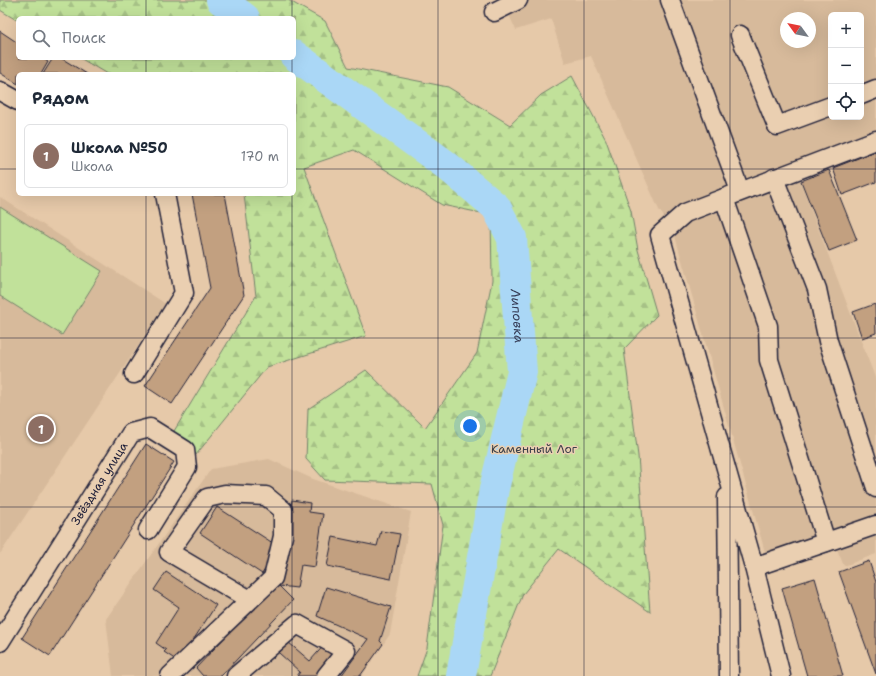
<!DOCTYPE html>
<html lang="ru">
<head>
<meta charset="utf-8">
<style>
	:root { --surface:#fff; --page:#f6f6f7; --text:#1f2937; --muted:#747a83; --line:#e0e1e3; --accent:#1a73e8 }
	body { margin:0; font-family:"Shantell Sans",sans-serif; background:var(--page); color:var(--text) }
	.controls { position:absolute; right:12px; top:12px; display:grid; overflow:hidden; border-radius:6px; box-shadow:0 4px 16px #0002 }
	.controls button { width:36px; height:36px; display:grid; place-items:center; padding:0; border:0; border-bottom:1px solid var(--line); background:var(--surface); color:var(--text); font:20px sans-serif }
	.compass { position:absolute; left:780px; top:12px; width:36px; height:36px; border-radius:50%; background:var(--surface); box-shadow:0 4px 16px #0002; rotate:303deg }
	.you { position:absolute; left:470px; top:426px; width:14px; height:14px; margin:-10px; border:3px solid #fff; border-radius:50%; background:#1a73e8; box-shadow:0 0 0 6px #1a73e833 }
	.badge { display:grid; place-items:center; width:26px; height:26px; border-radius:50%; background:var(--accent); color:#fff; font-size:13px; font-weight:700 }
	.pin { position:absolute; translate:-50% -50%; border:2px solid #fff; box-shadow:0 1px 4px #0006 }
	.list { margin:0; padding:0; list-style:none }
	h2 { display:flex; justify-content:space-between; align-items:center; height:52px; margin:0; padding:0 16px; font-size:17px }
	h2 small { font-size:13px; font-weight:400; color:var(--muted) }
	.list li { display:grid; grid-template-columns:26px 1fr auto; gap:12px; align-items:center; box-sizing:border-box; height:64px; margin:0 8px 8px; padding:0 8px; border:1px solid var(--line); border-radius:6px }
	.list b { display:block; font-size:15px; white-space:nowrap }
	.list p { margin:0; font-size:13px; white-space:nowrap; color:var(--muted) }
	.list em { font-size:13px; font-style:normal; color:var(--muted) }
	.icon { flex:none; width:22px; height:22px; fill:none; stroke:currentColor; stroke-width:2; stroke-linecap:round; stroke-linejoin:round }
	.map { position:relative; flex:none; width:876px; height:676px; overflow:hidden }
	.search { position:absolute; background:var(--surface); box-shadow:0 4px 16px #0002; left:16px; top:16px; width:280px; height:44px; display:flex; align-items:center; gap:10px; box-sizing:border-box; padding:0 14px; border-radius:6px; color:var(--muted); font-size:15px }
	.panel { position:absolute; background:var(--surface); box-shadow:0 4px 16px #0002; left:16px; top:72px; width:280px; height:124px; border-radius:6px }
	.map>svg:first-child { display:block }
	.built { fill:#d7ba9b; fill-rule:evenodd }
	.forest { fill:url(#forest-firs); stroke:#72826a }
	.pitch { fill:#c1e19a; stroke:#72826a }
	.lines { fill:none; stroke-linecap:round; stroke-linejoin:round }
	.river { stroke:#aad7f6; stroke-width:30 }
	.building { fill:#c2a080; stroke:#22223b }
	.minor-casing { stroke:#22223b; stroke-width:21 }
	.minor { stroke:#eacfb1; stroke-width:18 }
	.grid { fill:none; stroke:#22223b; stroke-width:1; stroke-opacity:0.55 }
	.labels { text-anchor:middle; stroke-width:3; stroke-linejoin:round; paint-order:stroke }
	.park-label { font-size:12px; fill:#3a3f49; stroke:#eacfb1 }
	.street-label { font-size:12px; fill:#22223b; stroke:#eacfb1 }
	.water-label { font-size:13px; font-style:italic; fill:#363d57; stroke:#eacfb1 }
</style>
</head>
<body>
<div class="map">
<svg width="876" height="676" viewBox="0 0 876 676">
	<defs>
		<pattern id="forest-firs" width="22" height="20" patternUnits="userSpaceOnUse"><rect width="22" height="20" fill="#c1e19a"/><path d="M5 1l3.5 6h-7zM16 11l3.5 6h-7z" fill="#a6c186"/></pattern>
	</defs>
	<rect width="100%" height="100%" fill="#e6c9a9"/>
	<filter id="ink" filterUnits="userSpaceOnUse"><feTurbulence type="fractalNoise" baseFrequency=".025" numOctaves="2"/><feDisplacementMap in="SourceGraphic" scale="8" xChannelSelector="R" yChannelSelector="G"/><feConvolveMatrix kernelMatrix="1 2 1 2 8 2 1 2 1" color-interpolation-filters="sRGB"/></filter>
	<g filter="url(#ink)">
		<path class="built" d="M502,0h374v133l-82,32 82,215v174l-32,12 -14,-33 -65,19 -92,-323 -14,-19 -68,-154 -26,7 -14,-44 -35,11zM831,15h30v102h-30zM786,18h24v24h-24z
			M0,197l166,107 -166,250z
			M269,459l44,20 98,33 -21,122 -28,42h-249l-7,-57 105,-150z"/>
		<path class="forest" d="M0,0h288l37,21 23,46 100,20 62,38 31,-30 31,-19 34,64 25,71 7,39 19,65 -33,34 14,107 12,156 -91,-63 -36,45 -33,82h-73l10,-28 16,-123 -11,-41 -107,-4 -19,-21 2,-50 58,-39 59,58 52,-75 15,-72 -1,-66 -49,-10 -88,-55 -50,17 62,169 -99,31 -76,94 -23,-20 88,-145 -12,-102h50v-120h-187l-27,-16h214v-40h-276v3l-18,-11z"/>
		<path class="pitch" d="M0,207l102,64 -40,64 -62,-39z"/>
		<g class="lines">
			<g class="river">
				<path d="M221,0l24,18"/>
				<path id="s1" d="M294,55l152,110 50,42 16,31 10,134 -28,117 -33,187"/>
			</g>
		</g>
		<path class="building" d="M0,31l18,12v15h24l6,4 -7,12h-23v10l-18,-11z
			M53,58h8l26,16h-44z
			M876,151v31l-34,13 -9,-27z
			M829,170l28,70 -28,11 -28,-70z
			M192,194h33l19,101 -72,109 -27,-18 65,-98z
			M875,304l1,29 -14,5 -9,-26z
			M146,444l28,18 -124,194 -28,-18z
			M292,500l18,3 -1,9 14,2 -8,53 -14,-2 -4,23 -18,-2z
			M217,507l62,40 -17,27 -62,-41z
			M381,531l19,3 -9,45 -64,-13 6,-29 44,9z
			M869,561l7,21v92l-37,-102z
			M166,572l50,33 -37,57 -15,-10 2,-2 -10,-7 23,-36 -25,-17z
			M815,578l28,98h-36l-25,-88z
			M276,583l17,17 -72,76h-18l-7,-8z
			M326,587l65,20 -11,34 3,3 -23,32h-19l27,-37 -51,-23z
			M288,642l22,19 16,-18 12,10 -20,23h-21l3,-4 -21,-19z"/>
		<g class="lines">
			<defs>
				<g id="minor">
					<path d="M670,0l70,191"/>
					<path d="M494,12l24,-12"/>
					<path d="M740,35l37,91 54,-20"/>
					<path d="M0,91l18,10"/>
					<path d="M861,95l15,-6"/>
					<path d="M774,178l43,111 11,52 48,147"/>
					<path d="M724,198l44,128 1,34 57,182"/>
					<path d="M134,374l50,-81 -19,-99"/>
					<path d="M727,497l2,179"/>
					<path d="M754,567l-94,-332 25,-22 191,-73"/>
					<path id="s2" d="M0,642l131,-209 19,-5 35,22 2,17 -39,63"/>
					<path d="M170,676l103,-98 10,-42v-26l-17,-14 -41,-2 -18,4 -38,54 81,48"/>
					<path d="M236,676l61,-52 49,27 -20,25"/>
					<path d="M781,676l-27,-109 122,-42"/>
				</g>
			</defs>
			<use href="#minor" class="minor-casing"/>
			<use href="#minor" class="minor"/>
		</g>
	</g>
	<path class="grid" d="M146,0v18M292,0v18M438,0v676M584,0v676M730,0v676M146,58v16M292,58v16M0,169h18M294,169h582M146,194v482M292,194v482M0,338h876M0,507h876"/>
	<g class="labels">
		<g class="park-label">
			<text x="534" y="453">Каменный Лог</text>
		</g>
		<g class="street-label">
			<text dy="4" stroke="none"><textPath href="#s2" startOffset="187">Звёздная улица</textPath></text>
		</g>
		<g class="water-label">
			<text dy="5" stroke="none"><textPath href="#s1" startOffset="366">Липовка</textPath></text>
		</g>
	</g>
</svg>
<div class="controls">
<button>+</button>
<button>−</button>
<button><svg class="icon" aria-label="locate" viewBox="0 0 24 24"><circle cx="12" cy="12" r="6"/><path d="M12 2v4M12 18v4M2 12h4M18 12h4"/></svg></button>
</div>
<svg class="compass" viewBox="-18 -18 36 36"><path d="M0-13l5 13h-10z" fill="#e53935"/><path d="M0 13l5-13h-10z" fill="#747a83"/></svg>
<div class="you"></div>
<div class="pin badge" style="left:41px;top:429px;background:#8d6e63">1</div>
<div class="search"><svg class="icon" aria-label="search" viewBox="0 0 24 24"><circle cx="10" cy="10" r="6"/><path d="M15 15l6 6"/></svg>Поиск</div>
<section class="panel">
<h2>Рядом<small></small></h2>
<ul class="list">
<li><span class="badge" style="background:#8d6e63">1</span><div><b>Школа №50</b><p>Школа</p></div><em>170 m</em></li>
</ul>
</section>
</div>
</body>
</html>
